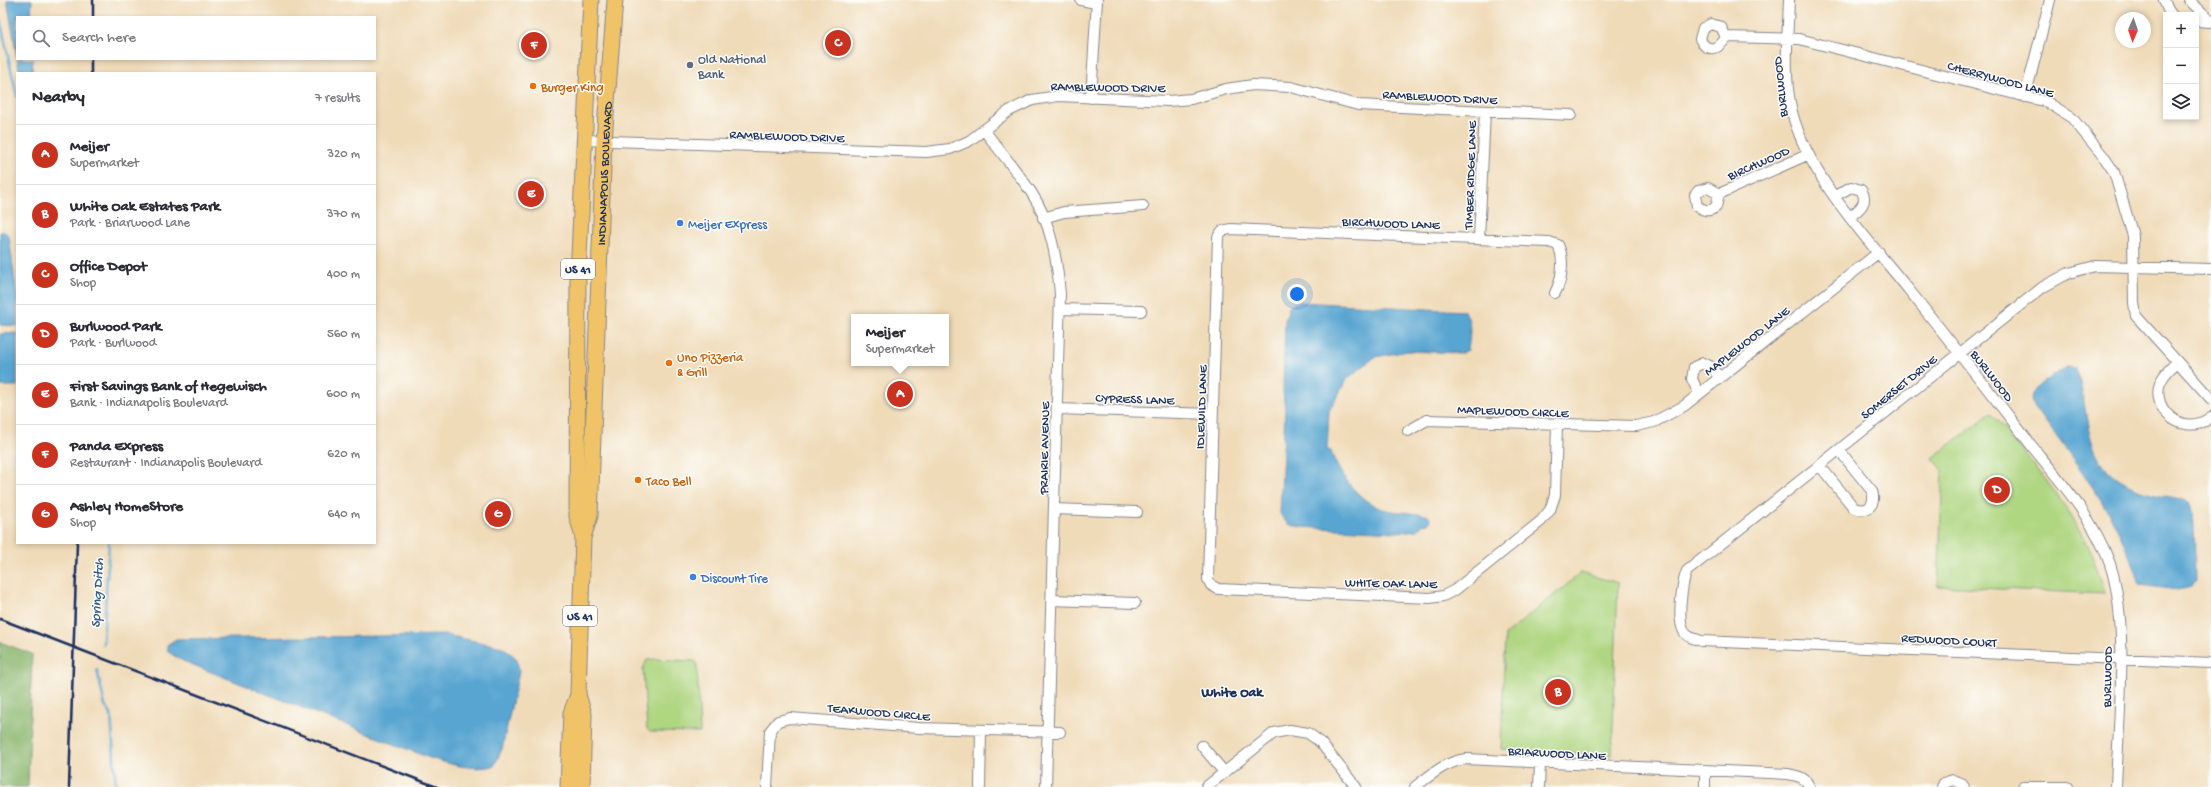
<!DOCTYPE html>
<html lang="en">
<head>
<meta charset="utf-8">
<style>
	:root { --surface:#fff; --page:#f2f2f3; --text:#2b2b33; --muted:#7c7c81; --line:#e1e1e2; --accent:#c8321e }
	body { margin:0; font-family:"Gochi Hand",sans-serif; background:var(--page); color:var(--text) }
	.controls { position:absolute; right:12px; top:12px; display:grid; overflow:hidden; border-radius:0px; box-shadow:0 2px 6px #0003 }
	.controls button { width:36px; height:36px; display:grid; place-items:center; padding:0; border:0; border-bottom:1px solid var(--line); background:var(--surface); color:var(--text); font:20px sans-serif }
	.compass { position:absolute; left:2115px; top:12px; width:36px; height:36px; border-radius:50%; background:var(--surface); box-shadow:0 2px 6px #0003; rotate:182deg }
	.you { position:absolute; left:1297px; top:294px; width:14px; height:14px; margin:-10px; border:3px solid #fff; border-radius:50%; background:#1a73e8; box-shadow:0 0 0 6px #1a73e833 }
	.badge { display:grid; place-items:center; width:26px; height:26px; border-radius:50%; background:var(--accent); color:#fff; font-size:13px; font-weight:700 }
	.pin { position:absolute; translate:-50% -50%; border:2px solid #fff; box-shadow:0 1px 4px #0006 }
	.popup { position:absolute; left:851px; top:314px; width:98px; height:52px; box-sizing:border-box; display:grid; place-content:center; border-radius:0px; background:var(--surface); filter:drop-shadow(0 1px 3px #0005); font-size:13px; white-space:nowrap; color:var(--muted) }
	.popup b { font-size:15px; color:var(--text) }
	.popup::after { content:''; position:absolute; left:50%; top:100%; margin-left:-8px; border:8px solid transparent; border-top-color:var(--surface) }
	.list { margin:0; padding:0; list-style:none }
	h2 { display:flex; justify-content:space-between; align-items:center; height:52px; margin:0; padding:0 16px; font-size:17px }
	h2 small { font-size:13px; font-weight:400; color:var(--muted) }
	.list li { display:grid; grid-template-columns:26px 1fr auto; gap:12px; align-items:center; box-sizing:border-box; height:60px; padding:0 16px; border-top:1px solid var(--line) }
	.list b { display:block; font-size:15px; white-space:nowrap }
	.list p { margin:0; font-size:13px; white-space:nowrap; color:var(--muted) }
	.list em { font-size:13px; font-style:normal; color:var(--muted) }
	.icon { flex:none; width:22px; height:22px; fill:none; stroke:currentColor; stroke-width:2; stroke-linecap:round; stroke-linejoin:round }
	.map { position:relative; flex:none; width:2211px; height:787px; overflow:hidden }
	.search { position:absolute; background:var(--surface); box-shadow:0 2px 6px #0003; left:16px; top:16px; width:360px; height:44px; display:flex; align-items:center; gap:10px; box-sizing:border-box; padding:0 14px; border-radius:0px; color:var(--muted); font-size:15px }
	.panel { position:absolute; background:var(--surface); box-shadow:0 2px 6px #0003; left:16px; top:72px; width:360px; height:472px; border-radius:0px }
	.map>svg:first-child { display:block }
	.green { fill:#afd681; stroke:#658270 }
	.forest { fill:#8bb76f; stroke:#537366 }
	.water { fill:#58a5d1; stroke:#3a6a98 }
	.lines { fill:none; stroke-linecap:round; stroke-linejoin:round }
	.stream { stroke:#58a5d1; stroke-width:2.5 }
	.minor-casing { stroke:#86858c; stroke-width:12 }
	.highway-casing { stroke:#86858c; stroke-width:17 }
	.minor { stroke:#fff; stroke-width:10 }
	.highway { stroke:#f1c369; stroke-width:15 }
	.rail { stroke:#1b2f5e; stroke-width:2.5 }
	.service-dot { fill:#5c6f8a; stroke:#fdfcf7; stroke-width:1.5 }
	.food-dot { fill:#e8710a; stroke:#fdfcf7; stroke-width:1.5 }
	.shop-dot { fill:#3f7fe0; stroke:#fdfcf7; stroke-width:1.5 }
	.labels { text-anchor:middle; stroke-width:3; stroke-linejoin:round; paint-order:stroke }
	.shield { fill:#fdfcf7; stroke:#5f6c8c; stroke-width:1 }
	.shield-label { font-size:12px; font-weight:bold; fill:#1b2f5e }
	.service-label { font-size:13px; fill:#4e5e75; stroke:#fdfcf7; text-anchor:start }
	.street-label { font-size:13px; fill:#1b2f5e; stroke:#fdfcf7 }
	.food-label { font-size:13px; fill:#c56008; stroke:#fdfcf7; text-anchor:start }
	.shop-label { font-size:13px; fill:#366cbe; stroke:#fdfcf7; text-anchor:start }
	.water-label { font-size:14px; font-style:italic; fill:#335e8c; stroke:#fdfcf7 }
	.neighbourhood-label { font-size:14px; font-weight:bold; fill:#1b2f5e; stroke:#fdfcf7 }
</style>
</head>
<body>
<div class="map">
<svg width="2211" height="787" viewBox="0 0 2211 787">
	<rect width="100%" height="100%" fill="#fdfcf7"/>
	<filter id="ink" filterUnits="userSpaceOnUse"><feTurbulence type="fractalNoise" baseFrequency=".025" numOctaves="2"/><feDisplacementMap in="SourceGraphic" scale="8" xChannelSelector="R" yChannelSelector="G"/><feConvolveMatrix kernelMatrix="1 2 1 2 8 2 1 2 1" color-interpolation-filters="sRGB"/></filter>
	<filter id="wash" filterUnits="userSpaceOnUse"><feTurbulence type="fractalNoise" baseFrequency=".012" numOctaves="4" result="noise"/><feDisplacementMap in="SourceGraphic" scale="16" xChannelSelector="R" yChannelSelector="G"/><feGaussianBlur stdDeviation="0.9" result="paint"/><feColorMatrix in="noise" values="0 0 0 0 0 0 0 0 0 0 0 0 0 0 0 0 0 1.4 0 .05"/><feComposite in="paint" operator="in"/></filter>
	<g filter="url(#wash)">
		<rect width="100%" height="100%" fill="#f0dbb9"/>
		<path class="green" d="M1991,413c48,59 94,105 114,181l-167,-8 5,-116 -10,-12z
			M1581,573l37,10 -6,172 -111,-6 4,-114z
			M656,659l39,2 2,3 3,69 -50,-1 -3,-3 -4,-60 4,-9z"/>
		<path class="forest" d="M0,642l32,12 -4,133h-28z"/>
		<path class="water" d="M7,0h25l-1,17h-14v40z
			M17,59h16l-1,14h-12z
			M0,232h5l4,4 8,61v29l-17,-1z
			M1299,302l166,9c7,12 5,25 3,39l-6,3 -54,-2 -33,6 -28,22 -18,32 -2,39 4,1c7,22 25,46 46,56 16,7 36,4 52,9l2,4 -3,4 -6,1 -4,5 -22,2 -96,-5c-11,-1 -16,-5 -20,-14l5,-103 -2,-18 2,-72 5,-15z
			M17,333v53h-17v-52z
			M2067,367l9,1c16,47 3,99 62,121 16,6 34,7 51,13 8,15 5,60 6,79l-4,6 -12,3 -40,-5c-20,-72 -64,-122 -107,-182 -6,-15 24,-29 35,-36z
			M446,635l57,12 14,12 2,13 -17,77 -8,17c-23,5 -45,-2 -67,-9l-244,-96 -15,-9 -1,-7 9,-6z"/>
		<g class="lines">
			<path class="stream" d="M0,19l17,78
				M103,644l6,-101
				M97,670l8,36 6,8 5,73"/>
		</g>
	</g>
	<g filter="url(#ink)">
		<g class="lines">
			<defs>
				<path id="minor" d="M1081,0l15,3
					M1789,0c-1,36 -6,76 3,112 17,66 75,126 117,178 41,51 82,103 122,155 30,37 63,74 79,119 20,60 8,159 6,223
					M2164,0l4,10 4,5
					M2189,0l22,21
					M2196,21l15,1
					M1726,37c-6,12 -19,17 -26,2l3,-11 8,-4 10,3 5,10 73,2 248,63 25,16 32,39 10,15 19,64 1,67 2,13 75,83
					M2025,97l25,-97
					M1091,98l6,-98
					M984,130c15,20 32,40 47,62 20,30 26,67 29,102l-14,493
					M583,140l343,12 24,-3 19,-8 40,-30 23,-11 26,-4 110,5 23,-2 35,-10 27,-4 38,2 67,18 213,10
					M1719,194l-11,-6 -10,3 -3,4 2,11c7,5 12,6 19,1l3,-13 88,-39
					M1835,196l16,-9 10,3c8,12 -1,19 -10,26
					M1043,218l21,-6 79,-6
					M1479,239l6,-128
					M2211,269l-116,-3 -26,7 -26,14 -356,284c-5,12 -12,55 0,64 3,3 10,4 14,6l510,22
					M1555,293c7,-13 10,-34 3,-48l-9,-3 -319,-13 -8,2 -4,6 -10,342 3,6 7,4 212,9 13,-2 12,-6 86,-69 9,-11 5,-15 2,-71
					M1060,309l81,2
					M2177,362c-4,4 -10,9 -13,14 -20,27 17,65 47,41
					M1699,394l-7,-15 2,-12 9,-4 7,3 10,12
					M1057,409l155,5
					M1408,431l19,-11 209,6 18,-4 30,-16 195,-154
					M1820,466l34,42c14,5 22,-3 18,-17l-33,-41
					M1054,509l83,3
					M1052,600l83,3
					M1202,746l22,26
					M767,787l3,-56 8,-10 12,-3 129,10 141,4
					M980,787l1,-57
					M1206,787l68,-54 16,-3 18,3 12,9 36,45
					M1415,787c17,-13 30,-25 51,-28l322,15c10,2 18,3 21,13
					M1539,787l1,-23
					M1705,787v-16
					M1942,787l2,-4 9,-3 8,3 3,4
					M2023,787h44"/>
				<g id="highway">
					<path id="s1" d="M583,537l7,-21 14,-376 11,-140"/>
					<path d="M568,787l3,-74 7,-18"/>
					<path d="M582,787l2,-73 -6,-19 5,-158 -6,-21 1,-239 13,-277"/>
				</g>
			</defs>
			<use href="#minor" class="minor-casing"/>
			<use href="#highway" class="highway-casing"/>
			<use href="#minor" class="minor"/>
			<use href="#highway" class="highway"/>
			<path class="rail" d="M93,17v-17
				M91,73v-14
				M0,619l437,168
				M69,787l8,-244"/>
		</g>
	</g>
	<circle class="service-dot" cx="690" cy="65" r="4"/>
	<g class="food-dot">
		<circle cx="533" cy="86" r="4"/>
		<circle cx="669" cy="363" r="4"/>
		<circle cx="638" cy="480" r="4"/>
	</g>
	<g class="shop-dot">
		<circle cx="680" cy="223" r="4"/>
		<circle cx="693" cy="577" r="4"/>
	</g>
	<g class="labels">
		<g class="shield">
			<rect x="561" y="259" width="34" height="20" rx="3"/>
			<rect x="563" y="606" width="34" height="20" rx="3"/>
		</g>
		<g class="shield-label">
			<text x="578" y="273">US 41</text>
			<text x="580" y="620">US 41</text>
		</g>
		<g class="service-label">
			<text x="698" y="63">Old National<tspan x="698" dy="15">Bank</tspan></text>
		</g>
		<g class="street-label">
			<text transform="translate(2001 78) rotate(15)" y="5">CHERRYWOOD LANE</text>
			<text transform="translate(1108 86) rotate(1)" y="5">RAMBLEWOOD DRIVE</text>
			<text transform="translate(1779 87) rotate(-96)" y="5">BURLWOOD</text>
			<text transform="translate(1440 96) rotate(3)" y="5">RAMBLEWOOD DRIVE</text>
			<text transform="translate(787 135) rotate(2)" y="5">RAMBLEWOOD DRIVE</text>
			<text transform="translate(1758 162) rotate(-24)" y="5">BIRCHWOOD</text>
			<text dy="5" stroke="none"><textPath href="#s1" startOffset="365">INDIANAPOLIS BOULEVARD</textPath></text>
			<text transform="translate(1469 175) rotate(-88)" y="5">TIMBER RIDGE LANE</text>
			<text transform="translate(1391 222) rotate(2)" y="5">BIRCHWOOD LANE</text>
			<text transform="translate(1746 340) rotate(-38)" y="5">MAPLEWOOD LANE</text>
			<text transform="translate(1993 375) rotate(52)" y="5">BURLWOOD</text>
			<text transform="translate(1898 386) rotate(-39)" y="5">SOMERSET DRIVE</text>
			<text transform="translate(1135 398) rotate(2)" y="5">CYPRESS LANE</text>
			<text transform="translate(1200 407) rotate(-88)" y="5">IDLEWILD LANE</text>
			<text transform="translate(1513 410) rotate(2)" y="5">MAPLEWOOD CIRCLE</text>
			<text transform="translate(1043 448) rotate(-89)" y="5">PRAIRIE AVENUE</text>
			<text transform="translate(1391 582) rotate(1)" y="5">WHITE OAK LANE</text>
			<text transform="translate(1949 639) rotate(3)" y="5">REDWOOD COURT</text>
			<text transform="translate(2106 677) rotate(-89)" y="5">BURLWOOD</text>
			<text transform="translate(879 711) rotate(5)" y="5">TEAKWOOD CIRCLE</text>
			<text transform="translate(1557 752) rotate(3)" y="5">BRIARWOOD LANE</text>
		</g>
		<g class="food-label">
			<text x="541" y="91">Burger King</text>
			<text x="677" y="361">Uno Pizzeria<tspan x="677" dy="15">&amp; Grill</tspan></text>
			<text x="646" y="485">Taco Bell</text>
		</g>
		<g class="shop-label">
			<text x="688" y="228">Meijer Express</text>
			<text x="701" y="582">Discount Tire</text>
		</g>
		<g class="water-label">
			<text transform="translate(96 593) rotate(-87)" y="5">Spring Ditch</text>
		</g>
		<g class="neighbourhood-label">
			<text x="1232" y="696">White Oak</text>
		</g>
	</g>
</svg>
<div class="controls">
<button>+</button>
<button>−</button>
<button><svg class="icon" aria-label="layers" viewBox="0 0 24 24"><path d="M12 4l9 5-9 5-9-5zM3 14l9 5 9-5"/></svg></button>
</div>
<svg class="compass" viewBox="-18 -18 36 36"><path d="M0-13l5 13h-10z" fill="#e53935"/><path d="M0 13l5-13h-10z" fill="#7c7c81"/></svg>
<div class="you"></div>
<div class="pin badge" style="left:900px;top:394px">A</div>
<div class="popup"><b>Meijer</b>Supermarket</div>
<div class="pin badge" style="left:1558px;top:692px">B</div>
<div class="pin badge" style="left:838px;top:43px">C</div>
<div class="pin badge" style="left:1997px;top:490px">D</div>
<div class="pin badge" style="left:531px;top:194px">E</div>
<div class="pin badge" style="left:534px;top:45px">F</div>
<div class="pin badge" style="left:498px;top:514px">G</div>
<div class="search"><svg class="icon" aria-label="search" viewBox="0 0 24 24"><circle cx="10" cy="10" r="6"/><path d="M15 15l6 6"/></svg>Search here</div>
<section class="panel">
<h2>Nearby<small>7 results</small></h2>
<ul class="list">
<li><span class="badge">A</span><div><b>Meijer</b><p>Supermarket</p></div><em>320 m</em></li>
<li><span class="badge">B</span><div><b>White Oak Estates Park</b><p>Park · Briarwood Lane</p></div><em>370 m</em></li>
<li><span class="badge">C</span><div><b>Office Depot</b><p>Shop</p></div><em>400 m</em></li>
<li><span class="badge">D</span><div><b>Burlwood Park</b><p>Park · Burlwood</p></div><em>560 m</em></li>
<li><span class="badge">E</span><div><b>First Savings Bank of Hegewisch</b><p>Bank · Indianapolis Boulevard</p></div><em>600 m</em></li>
<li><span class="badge">F</span><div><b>Panda Express</b><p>Restaurant · Indianapolis Boulevard</p></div><em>620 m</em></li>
<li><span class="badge">G</span><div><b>Ashley HomeStore</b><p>Shop</p></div><em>640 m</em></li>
</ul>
</section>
</div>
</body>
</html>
